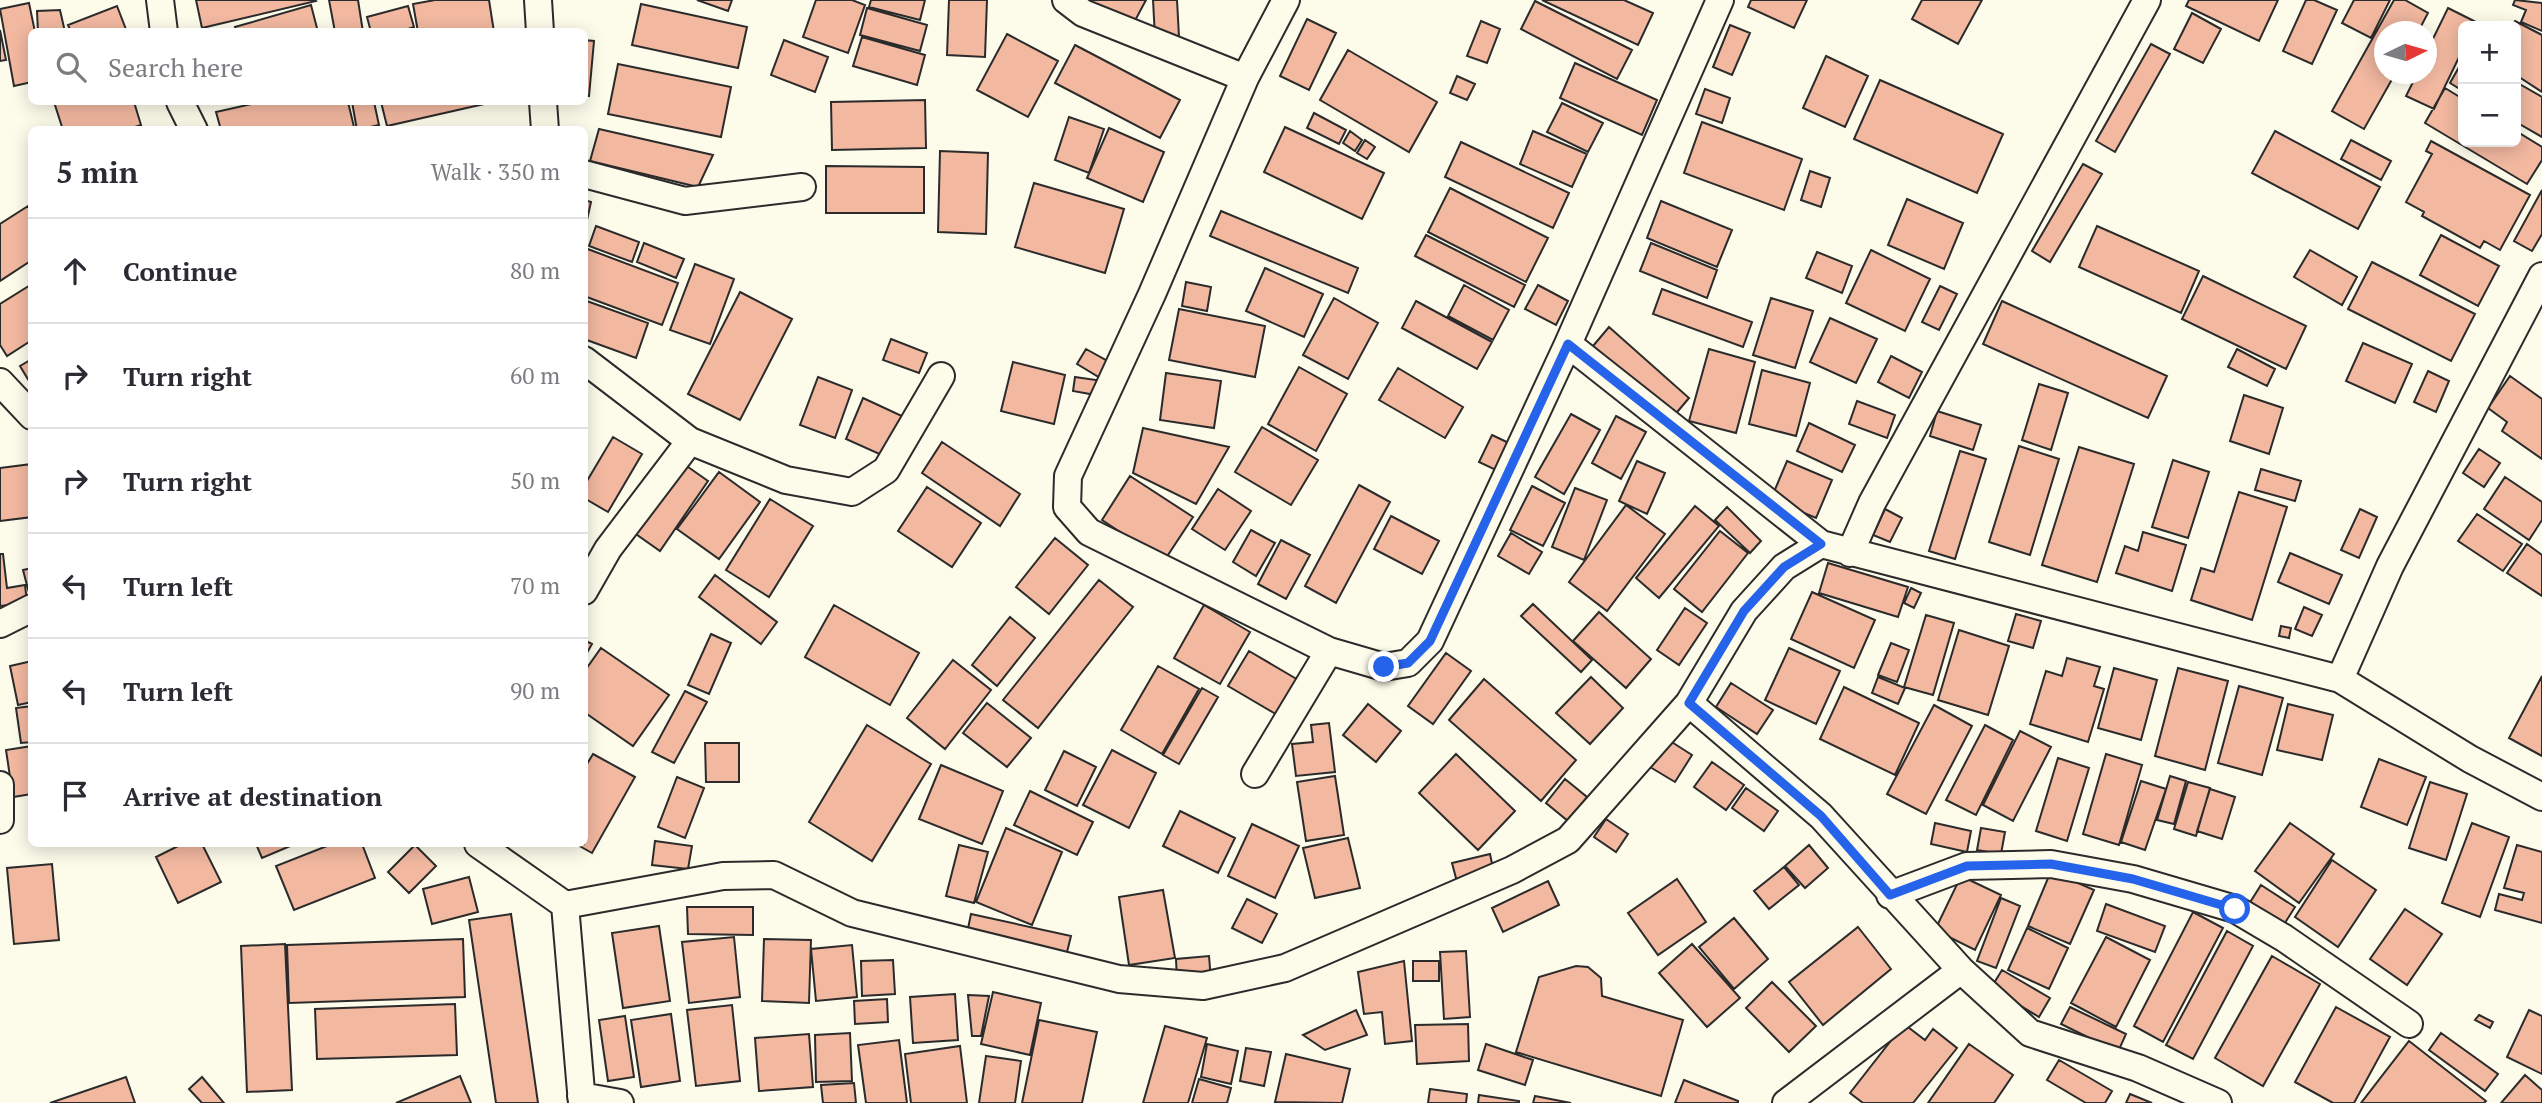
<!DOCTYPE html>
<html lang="en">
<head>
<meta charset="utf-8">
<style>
	:root { --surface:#fff; --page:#f7f7f7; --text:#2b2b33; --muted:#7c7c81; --line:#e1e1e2 }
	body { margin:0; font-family:"PT Serif",serif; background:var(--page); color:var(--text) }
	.controls { position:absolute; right:21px; top:21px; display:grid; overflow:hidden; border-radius:10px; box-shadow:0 4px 18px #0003 }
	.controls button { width:63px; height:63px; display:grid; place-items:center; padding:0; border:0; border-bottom:2px solid var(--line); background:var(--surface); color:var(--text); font:35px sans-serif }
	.compass { position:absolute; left:2374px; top:21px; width:63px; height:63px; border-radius:50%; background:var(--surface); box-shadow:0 4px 18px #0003; rotate:85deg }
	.stop { position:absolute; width:21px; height:21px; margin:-16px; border:5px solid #2563eb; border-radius:50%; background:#fff }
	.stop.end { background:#2563eb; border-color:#fff; box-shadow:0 2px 7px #0008 }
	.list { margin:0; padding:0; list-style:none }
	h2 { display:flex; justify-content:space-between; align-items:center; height:91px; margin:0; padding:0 28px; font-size:30px }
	h2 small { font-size:23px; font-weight:400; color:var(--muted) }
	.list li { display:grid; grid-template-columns:46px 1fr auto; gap:21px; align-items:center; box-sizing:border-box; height:105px; padding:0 28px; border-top:2px solid var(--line) }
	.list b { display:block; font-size:26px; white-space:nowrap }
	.list em { font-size:23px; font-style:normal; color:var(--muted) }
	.icon { flex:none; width:38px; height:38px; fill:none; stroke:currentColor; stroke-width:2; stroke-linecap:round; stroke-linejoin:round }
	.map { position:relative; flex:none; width:2542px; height:1103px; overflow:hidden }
	.search { position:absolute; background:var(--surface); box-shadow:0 4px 18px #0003; left:28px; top:28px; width:560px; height:77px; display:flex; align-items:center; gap:18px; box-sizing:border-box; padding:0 24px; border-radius:10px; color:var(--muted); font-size:26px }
	.panel { position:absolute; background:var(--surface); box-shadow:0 4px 18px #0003; left:28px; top:126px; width:560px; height:721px; border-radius:10px }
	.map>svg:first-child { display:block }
	.building { fill:#f2b8a0; stroke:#2b2b2b; stroke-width:2 }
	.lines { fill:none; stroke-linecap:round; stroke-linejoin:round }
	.street-casing { stroke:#2b2b2b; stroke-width:30 }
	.street { stroke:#fdfbea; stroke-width:26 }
	.route { stroke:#2563eb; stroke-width:9 }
</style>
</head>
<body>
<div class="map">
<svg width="2542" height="1103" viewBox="0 0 2542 1103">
	<rect width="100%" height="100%" fill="#fdfbea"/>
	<path class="building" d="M196,0h119l1,1 -114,27z
		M329,0h29l5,32h-28z
		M435,0h54l5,32h-76l-5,-28z
		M697,0h35l-4,11z
		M816,0h36l13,5 -17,48 -45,-16z
		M871,0h54l-5,20 -51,-13z
		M949,0h38l-2,57 -38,-2z
		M1074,0h72l-16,30z
		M1153,0h24l2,37h-24z
		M1542,0h82l29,13 -15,32z
		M1751,0h56l-13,28 -46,-21z
		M1922,0h60l-24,44 -46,-25z
		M2189,0h89l-19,41 -73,-35z
		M2306,0h8l23,10 -25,54 -29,-13z
		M2354,0h36l-19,38 -29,-15z
		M2394,0h11l23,13 -10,19h-34v42h11l-31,55 -32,-18z
		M2515,0l27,3v28l-21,-9 5,-12 -13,-5z
		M1535,1l97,49 -15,29 -96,-50z
		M29,3l6,29h-3v50l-18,4 -14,-77z
		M641,4l106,23 -9,41 -106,-23z
		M311,5l7,27h-81l-2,-5z
		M117,6l10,26h-56l-3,-7z
		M408,6l6,21 -15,5h-28l-4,-15z
		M867,8l60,17 -7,26 -60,-16z
		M2448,8l28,14 -2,4h-11v23l-29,60 -28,-13 11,-22h9v-21z
		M60,10l5,22h-27l-1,-21z
		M2192,13l29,16 -18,34 -29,-14z
		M1307,19l29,14 -27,57 -29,-14z
		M1481,21l19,8 -13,34 -20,-7z
		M2515,21l27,14v57l-26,-17v-49h-4z
		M1730,25l20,8 -18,42 -19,-8z
		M0,30l6,30 -6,1z
		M1007,34l51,27 -30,56 -51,-27z
		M862,37l63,18 -8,30 -64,-19z
		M584,40l10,1 -5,55 -5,-1z
		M784,40l44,17 -13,35 -44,-17z
		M2151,44l19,10 -55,98 -19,-11z
		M1075,45l105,55 -20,38 -105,-55z
		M1348,50l89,52 -28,50 -89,-52z
		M1826,56l42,20 -23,51 -42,-19z
		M2463,60v31l-13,-8z
		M1575,63l82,37 -15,35 -82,-37z
		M618,64l113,23 -10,50 -113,-23z
		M1457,76l18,8 -8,16 -17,-7z
		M1880,80l123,54 -26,59 -123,-54z
		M2516,82l26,15v40l-26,-15z
		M2445,88l18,11v43h53v-11l26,16v13l-15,24 -102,-61z
		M1705,89l25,9 -8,25 -26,-9z
		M925,100l1,48 -94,2 -1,-48z
		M54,102h80l7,23 -15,5h-63z
		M260,102h88l6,25 -133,3 -5,-18z
		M352,102h22l5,23 -22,5z
		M381,102h112l-106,24z
		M1562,103l41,20 -15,29 -41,-20z
		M1314,113l32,17 -7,14 -32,-16z
		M1069,117l35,12 -15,44 -34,-13z
		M1702,122l100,37 -18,51 -100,-37z
		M1285,127l99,46 -22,46 -98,-47z
		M1109,128l55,24 -21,50 -56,-24z
		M599,129l114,26 -15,32 -108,-26z
		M1350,131l12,9 -7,11 -12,-8z
		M1533,131l54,23 -15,33 -52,-23z
		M2275,131l105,56 -22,42 -106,-56z
		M1365,140l10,7 -8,12 -10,-6z
		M2351,140l40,21 -10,19 -40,-21z
		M2431,141l99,54 -30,55 -16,-9 -4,7 -58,-32 2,-4 -18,-10 26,-48 -6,-3z
		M1461,142l108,51 -16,35 -108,-51z
		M940,151l48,2 -2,81 -48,-2z
		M2083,164l19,10 -52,88 -18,-11z
		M826,166l98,1v46h-98z
		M1810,171l20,7 -9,29 -20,-7z
		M1034,183l90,26 -19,64 -90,-26z
		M1450,188l98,50 -22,44 -98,-50z
		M2542,190v44l-10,17 -18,-10z
		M1907,199l56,24 -19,46 -56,-24z
		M584,200l7,2 -4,18 -3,-1z
		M1661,201l71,29 -15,37 -70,-29z
		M28,206l4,5v49l-32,21v-57z
		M1221,211l137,57 -10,25 -138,-57z
		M596,226l43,16 -7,20 -43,-16z
		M2097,226l102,45 -18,42 -102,-46z
		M1426,235l99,50 -11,22 -99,-51z
		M2441,235l58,31 -21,40 -58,-31z
		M644,243l40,16 -8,19 -39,-16z
		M1651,243l66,27 -10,28 -67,-27z
		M585,248l93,35 -16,42 -78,-29z
		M1871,250l59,29 -25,52 -59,-28z
		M2310,250l47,27 -15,28 -48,-28z
		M1817,252l35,14 -10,27 -36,-15z
		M2372,262l103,52 -24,47 -103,-52z
		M695,264l39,15 -24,65 -40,-14z
		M1265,268l58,26 -19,43 -58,-26z
		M2203,276l103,50 -20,43 -104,-50z
		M1186,282l25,5 -4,24 -25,-5z
		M32,284v56l-25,16 -7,-11v-41z
		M1464,285l45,25 -16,30 -45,-24z
		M1538,285l30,16 -12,24 -31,-16z
		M1940,286l17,8 -18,36 -17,-8z
		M1662,289l90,33 -9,25 -90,-33z
		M740,292l52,27 -52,101 -52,-26z
		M1334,298l44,25 -30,56 -45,-24z
		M1771,298l42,13 -18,57 -42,-13z
		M584,300l64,23 -12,35 -52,-19z
		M1416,301l76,41 -15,27 -75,-41z
		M2002,301l165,75 -19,42 -165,-74z
		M1179,309l86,17 -10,51 -86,-17z
		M1830,318l47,21 -21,44 -46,-21z
		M1609,327l80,71 -16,19 -80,-71z
		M891,339l36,14 -8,20 -36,-13z
		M2363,343l49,21 -17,39 -49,-22z
		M1086,349l25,14 -9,16 -25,-15z
		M1709,349l46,13 -19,71 -47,-12z
		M2237,349l38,20 -8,17 -39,-19z
		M1891,356l31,16 -13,26 -31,-16z
		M32,359v27l-12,-20z
		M1013,362l52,13 -11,49 -53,-13z
		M1299,367l48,27 -31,57 -48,-27z
		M1398,368l65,39 -18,31 -66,-38z
		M1762,370l48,13 -14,53 -47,-12z
		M2428,371l21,10 -13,31 -22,-10z
		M1166,373l55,8 -7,47 -54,-8z
		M2510,376l32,23v60l-40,-28 5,-9 -19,-14z
		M818,377l34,13 -17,48 -35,-13z
		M1075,377l28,4 -2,15 -28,-5z
		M2039,384l29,9 -17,57 -29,-10z
		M2244,395l39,13 -14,46 -39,-13z
		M863,398l41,19 -18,40 -40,-18z
		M1857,401l38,14 -8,23 -38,-14z
		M1937,411l44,14 -8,25 -43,-14z
		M1571,414l29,16 -36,64 -29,-17z
		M1616,416l30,16 -25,47 -29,-16z
		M1809,423l46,22 -13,27 -45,-21z
		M1262,427l56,33 -27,45 -56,-33z
		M1143,428l86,19 -33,57 -63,-31z
		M1492,435l19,9 -13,27 -19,-9z
		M613,437l29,17 -34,58 -24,-14v-12z
		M942,442l78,52 -20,32 -78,-53z
		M2019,446l40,13 -29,96 -41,-13z
		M2079,447l55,17 -37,118 -55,-17z
		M2479,449l21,14 -16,24 -21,-14z
		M1960,451l26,8 -31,100 -26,-8z
		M2173,460l36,12 -21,66 -36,-11z
		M1637,461l28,12 -18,41 -28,-13z
		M1787,461l45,19 -16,38 -45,-19z
		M681,462l27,19 -48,70 -27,-19z
		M32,464v53l-32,4v-53z
		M2261,469l40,12 -6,20 -40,-11z
		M719,472l41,30 -41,57 -42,-30z
		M1130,476l63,41 -29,44 -62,-41z
		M2505,477l37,25v18l-13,20 -45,-31z
		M1359,485l31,17 -54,101 -31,-17z
		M1532,486l33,17 -22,43 -33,-16z
		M927,487l54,36 -29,44 -54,-36z
		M1575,488l32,12 -23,60 -32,-13z
		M1218,489l33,22 -26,39 -33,-21z
		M2239,492l48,15 -35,113 -61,-20 10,-32 13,4z
		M770,499l43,27 -44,71 -43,-27z
		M1626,505l39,29 -58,77 -38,-29z
		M1695,506l24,20 -60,72 -23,-20z
		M1727,507l34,34 -11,12 -35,-33z
		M1885,509l17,9 -12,24 -17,-7z
		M2360,509l17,8 -18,41 -18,-8z
		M2477,514l45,30 -19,27 -45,-30z
		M1391,516l48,25 -17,33 -48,-25z
		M1251,530l24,13 -19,33 -23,-14z
		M1720,531l28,22 -46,59 -28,-23z
		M2143,532l43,13 -14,46 -56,-18 9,-27 13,5z
		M1511,533l31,19 -13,22 -31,-18z
		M1055,538l33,27 -39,49 -33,-27z
		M1281,540l29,15 -24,44 -28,-15z
		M2527,544l15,11v41l-35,-23z
		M2290,553l52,22 -13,29 -51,-22z
		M0,554h3l4,34 18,-3 2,18 -27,3z
		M1828,563l80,24 -10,30 -79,-24z
		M32,568v24l-3,1 -6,-23z
		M715,575l62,47 -16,22 -62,-47z
		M1099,580l34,27 -95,121 -35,-28z
		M1911,588l10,5 -7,15 -10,-5z
		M1812,592l63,28 -21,48 -63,-29z
		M1533,604l59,56 -11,12 -60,-56z
		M834,605l85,48 -29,52 -85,-48z
		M1204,605l46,27 -30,52 -46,-26z
		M2304,607l18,8 -10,21 -17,-7z
		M1685,608l22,15 -28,42 -22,-15z
		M1599,612l52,47 -25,29 -53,-47z
		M2016,614l25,7 -8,27 -25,-7z
		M1926,615l28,8 -21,72 -29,-8z
		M1010,617l25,21 -38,48 -25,-21z
		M2281,626l10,2 -2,10 -10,-2z
		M1959,630l50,16 -21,69 -50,-15z
		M711,634l20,9 -22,51 -21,-9z
		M584,640l8,4 -8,14z
		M1891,643l18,7 -12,32 -19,-7z
		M601,648l68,47 -36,51 -49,-34v-40z
		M1789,648l51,23 -24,53 -51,-24z
		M1249,651l51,30 -21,35 -51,-30z
		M1446,653l25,18 -38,53 -25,-18z
		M2067,658l33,9 -6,19 10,3 -16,53 -58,-18 16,-53 16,5z
		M953,660l38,30 -46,59 -38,-31z
		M32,661v41l-14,3 -8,-39z
		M1158,666l41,23 -37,65 -41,-24z
		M2114,668l43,12 -16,60 -43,-12z
		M2178,668l50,13 -23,89 -50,-14z
		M2542,676v80l-33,-18z
		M1591,677l32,31 -33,36 -34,-31z
		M1878,677l27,11 -7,16 -26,-11z
		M1484,679l92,81 -35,41 -92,-81z
		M1731,683l42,27 -16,24 -41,-27z
		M2239,686l44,12 -21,77 -44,-12z
		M1844,687l75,36 -24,52 -75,-36z
		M1202,688l16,9 -39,67 -16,-9z
		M685,691l22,11 -33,61 -22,-11z
		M987,703l44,35 -24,29 -44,-34z
		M1368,704l33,27 -25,31 -33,-27z
		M2288,704l45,11 -11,45 -45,-10z
		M1934,705l38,21 -46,88 -39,-20z
		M32,706v36l-11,1 -5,-35z
		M1329,723l6,49 -39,4 -4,-32 21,-2 -2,-17z
		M867,725l64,39 -59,97 -63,-39z
		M1985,725l28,15 -37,75 -30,-15z
		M2020,731l31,16 -38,74 -30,-16z
		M1667,739l25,16 -17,27 -25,-15z
		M705,743h34v39h-33z
		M32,746v48l-19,3 -7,-47z
		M1112,750l44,23 -27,55 -46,-23z
		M1064,751l32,16 -19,39 -32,-16z
		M593,754l42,23 -43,76 -16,-9h8v-75z
		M1456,754l59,57 -37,39 -59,-57z
		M2106,754l36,11 -23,80 -36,-11z
		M2058,758l31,10 -22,73 -31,-10z
		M2379,759l47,18 -19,48 -46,-18z
		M1712,762l32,23 -18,25 -32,-23z
		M941,765l62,26 -21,53 -63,-25z
		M1335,776l9,59 -38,6 -9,-59z
		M2170,776l16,5 -12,43 -17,-4z
		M677,777l27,11 -19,50 -27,-11z
		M1565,779l22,18 -19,24 -22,-18z
		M2141,781l25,8 -21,61 -24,-8z
		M2188,782l22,6 -14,48 -22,-7z
		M2430,782l37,12 -21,66 -37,-12z
		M1746,788l32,23 -14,20 -32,-23z
		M2210,789l25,8 -13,42 -25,-8z
		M1030,791l63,31 -16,33 -63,-30z
		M1180,811l55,27 -17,35 -55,-27z
		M1606,819l22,15 -12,18 -22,-15z
		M1935,823l36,8 -4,21 -36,-8z
		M2290,823l44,31 -35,49 -44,-32z
		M2472,823l37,14 -29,80 -38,-14z
		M1252,824l47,22 -24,52 -47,-22z
		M1006,828l56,24 -30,73 -56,-23z
		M1981,828l24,4 -4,22 -24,-4z
		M1348,838l12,50 -45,10 -12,-50z
		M655,841l37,5 -4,23 -36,-4z
		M182,844h20l19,38 -43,21 -22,-46z
		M256,844h39l-33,14z
		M332,844h30l13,34 -81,32 -18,-44z
		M415,845l21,21 -27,27 -21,-21z
		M959,845l29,7 -14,51 -28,-7z
		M1809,845l19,23 -23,20 -20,-22z
		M2517,845l25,7v71l-47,-13 4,-16 23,6 2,-7 -20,-5z
		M1490,854l4,19 -37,9 -5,-19z
		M2332,860l44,30 -38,57 -43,-30z
		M52,864l7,76 -45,4 -7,-76z
		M1784,867l15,18 -30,24 -15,-18z
		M2051,871l43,19 -24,54 -42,-18z
		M1961,876l40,19 -26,55 -40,-20z
		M469,877l9,35 -46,12 -9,-35z
		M1677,879l29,43 -48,33 -30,-42z
		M1548,881l11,24 -56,27 -11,-24z
		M2261,885l34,22 -12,19 -34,-22z
		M1163,890l12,68 -46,7 -10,-68z
		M2001,898l19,8 -24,62 -19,-7z
		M1247,899l30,15 -15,29 -30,-15z
		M2106,904l59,22 -10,26 -58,-21z
		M687,907h66v28l-65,-1z
		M2405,909l37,25 -35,51 -37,-26z
		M2193,912l30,16 -60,114 -29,-16z
		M511,914l27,189h-42l-27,-183z
		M971,914l100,22 -6,24 -99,-22z
		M1734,918l34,41 -34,30 -35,-42z
		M659,926l11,75 -47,7 -11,-75z
		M1858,927l33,42 -68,56 -34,-43z
		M2027,928l41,20 -19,41 -41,-19z
		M2227,931l26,15 -60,113 -27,-14z
		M734,937l6,60 -51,6 -7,-61z
		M2106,937l44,23 -34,67 -45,-24z
		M463,939l2,58 -176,6 -2,-58z
		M764,939l47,1 -2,63 -47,-2z
		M285,944l7,146 -45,2 -6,-146z
		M1692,944l48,54 -33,29 -48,-54z
		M852,945l5,52 -41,4 -5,-52z
		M1466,951l4,66 -26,2 -4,-67z
		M1209,956l2,24 -34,2 -1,-23z
		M2272,956l48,28 -57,102 -48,-28z
		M893,960l2,34 -33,2 -1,-35z
		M1404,961l8,80 -27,3 -3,-32 -18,2 -6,-42z
		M1413,961h26v20h-26z
		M1576,966l12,1 13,11 1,18 81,24 -22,76 -145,-44 23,-75z
		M2002,970l48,28 -11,19 -48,-29z
		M1772,982l44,44 -27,26 -43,-44z
		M993,992l48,11 -11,52 -49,-11z
		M955,994l3,46 -45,3 -3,-46z
		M968,995l21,1 -8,40h-9z
		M887,999l1,23 -33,2 -1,-23z
		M455,1004l2,51 -140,4 -2,-50z
		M732,1005l8,76 -44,5 -9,-76z
		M2070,1007l56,27 -8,18 -57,-28z
		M2336,1007l54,30 -36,66h-21l-38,-21z
		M1356,1010l11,25 -42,15 -22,-15z
		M2529,1010l13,6v58l-35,-17z
		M671,1014l9,67 -39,6 -10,-67z
		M2479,1015l14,7 -3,6 -15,-8z
		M625,1016l9,61 -26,4 -9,-61z
		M1039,1020l58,12 -15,71h-60z
		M1468,1024l1,37 -52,3 -2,-39z
		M1904,1024l21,16 8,-11 24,19 -44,55h-50l-13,-10z
		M1165,1026l42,12 -19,65h-45z
		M850,1033l2,48 -36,1 -1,-47z
		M2441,1033l57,41 -13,17 -56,-41z
		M809,1034l4,53 -54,4 -4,-53z
		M899,1040l8,63h-41l-8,-58z
		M2409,1041l77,60 -2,2h-123z
		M1207,1044l31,7 -7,33 -30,-7z
		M1486,1044l47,16 -8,25 -47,-15z
		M1969,1044l44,31 -19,28h-66z
		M960,1046l7,57h-56l-6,-49z
		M1246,1048l25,4 -7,34 -24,-5z
		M1286,1054l64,15 -8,34 -67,-1z
		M986,1056l35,5 -6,42h-36z
		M2059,1060l53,31 -7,12h-19l-39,-23z
		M2525,1075l17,15v13h-41z
		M460,1076l11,27h-75z
		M126,1077l9,26h-85z
		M202,1077l22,26h-22l-13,-14z
		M1199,1079l32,9 -4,15h-35z
		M1684,1080l54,21v2h-63z
		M854,1083l2,20h-33l-2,-18z
		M1430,1089l37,5 -1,9h-38z
		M2130,1094l22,9h-26z
		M1479,1095l40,6v2h-41z
		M1535,1096l36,7h-38z"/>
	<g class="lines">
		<defs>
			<path id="street" d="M160,0l4,32
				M538,0l2,32
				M1066,0l17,13 162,65
				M1286,0l-41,78 -93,216 -84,182 -1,31 22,25 240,119 55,16 24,-4 22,-22 138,-297 152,-344
				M180,102l14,28
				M543,102l2,28
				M584,174l101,27 117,-14
				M1568,344l253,200
				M584,360l106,81 96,39 66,12 34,-22 55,-94
				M0,382l32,34
				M1850,553l22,-50 275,-503
				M584,591l24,-42 82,-108
				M0,624l32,-16
				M2340,679l50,-113 152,-290
				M1689,703l132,113 140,154 69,63 108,35 80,35
				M1255,774l74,-123
				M0,785v35
				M478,844l87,61 158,-29 51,-1 78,38 267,66 84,7 82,-18 227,-98 56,-30 121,-137 55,-92 40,-44 37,-23 519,135 130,80 72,38
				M1890,895l77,-29 84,-2 82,15 102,30 49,29 125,86
				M565,905l17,198
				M581,1096l39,7
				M1786,1103l175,-133"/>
		</defs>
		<use href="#street" class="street-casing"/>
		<use href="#street" class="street"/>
	</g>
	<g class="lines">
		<path class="route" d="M1384,667l24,-4 22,-22 138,-297 253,200 -37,23 -40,44 -55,92 132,113 69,79 77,-29 84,-2 82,15 102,30"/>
	</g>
</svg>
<div class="controls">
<button>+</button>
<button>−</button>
</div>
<svg class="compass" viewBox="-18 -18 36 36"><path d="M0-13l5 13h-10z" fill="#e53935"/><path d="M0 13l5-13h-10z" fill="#7c7c81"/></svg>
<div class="stop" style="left:2235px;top:909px"></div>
<div class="stop end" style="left:1384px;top:667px"></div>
<div class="search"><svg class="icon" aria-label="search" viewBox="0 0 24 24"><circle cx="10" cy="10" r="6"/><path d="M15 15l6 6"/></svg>Search here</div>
<section class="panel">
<h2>5 min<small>Walk · 350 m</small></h2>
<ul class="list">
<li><svg class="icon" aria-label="ahead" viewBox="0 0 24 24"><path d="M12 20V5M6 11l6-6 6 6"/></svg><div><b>Continue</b></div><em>80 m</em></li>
<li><svg class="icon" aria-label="right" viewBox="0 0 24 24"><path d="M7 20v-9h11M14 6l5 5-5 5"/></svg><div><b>Turn right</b></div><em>60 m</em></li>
<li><svg class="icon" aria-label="right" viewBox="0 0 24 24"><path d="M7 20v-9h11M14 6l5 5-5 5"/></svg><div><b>Turn right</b></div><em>50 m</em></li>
<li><svg class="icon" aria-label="left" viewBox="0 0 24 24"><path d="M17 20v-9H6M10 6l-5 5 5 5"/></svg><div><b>Turn left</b></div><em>70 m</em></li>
<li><svg class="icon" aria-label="left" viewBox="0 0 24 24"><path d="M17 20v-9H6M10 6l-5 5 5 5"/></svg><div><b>Turn left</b></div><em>90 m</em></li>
<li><svg class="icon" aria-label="arrive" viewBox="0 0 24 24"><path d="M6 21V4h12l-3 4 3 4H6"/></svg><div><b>Arrive at destination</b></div></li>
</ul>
</section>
</div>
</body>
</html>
